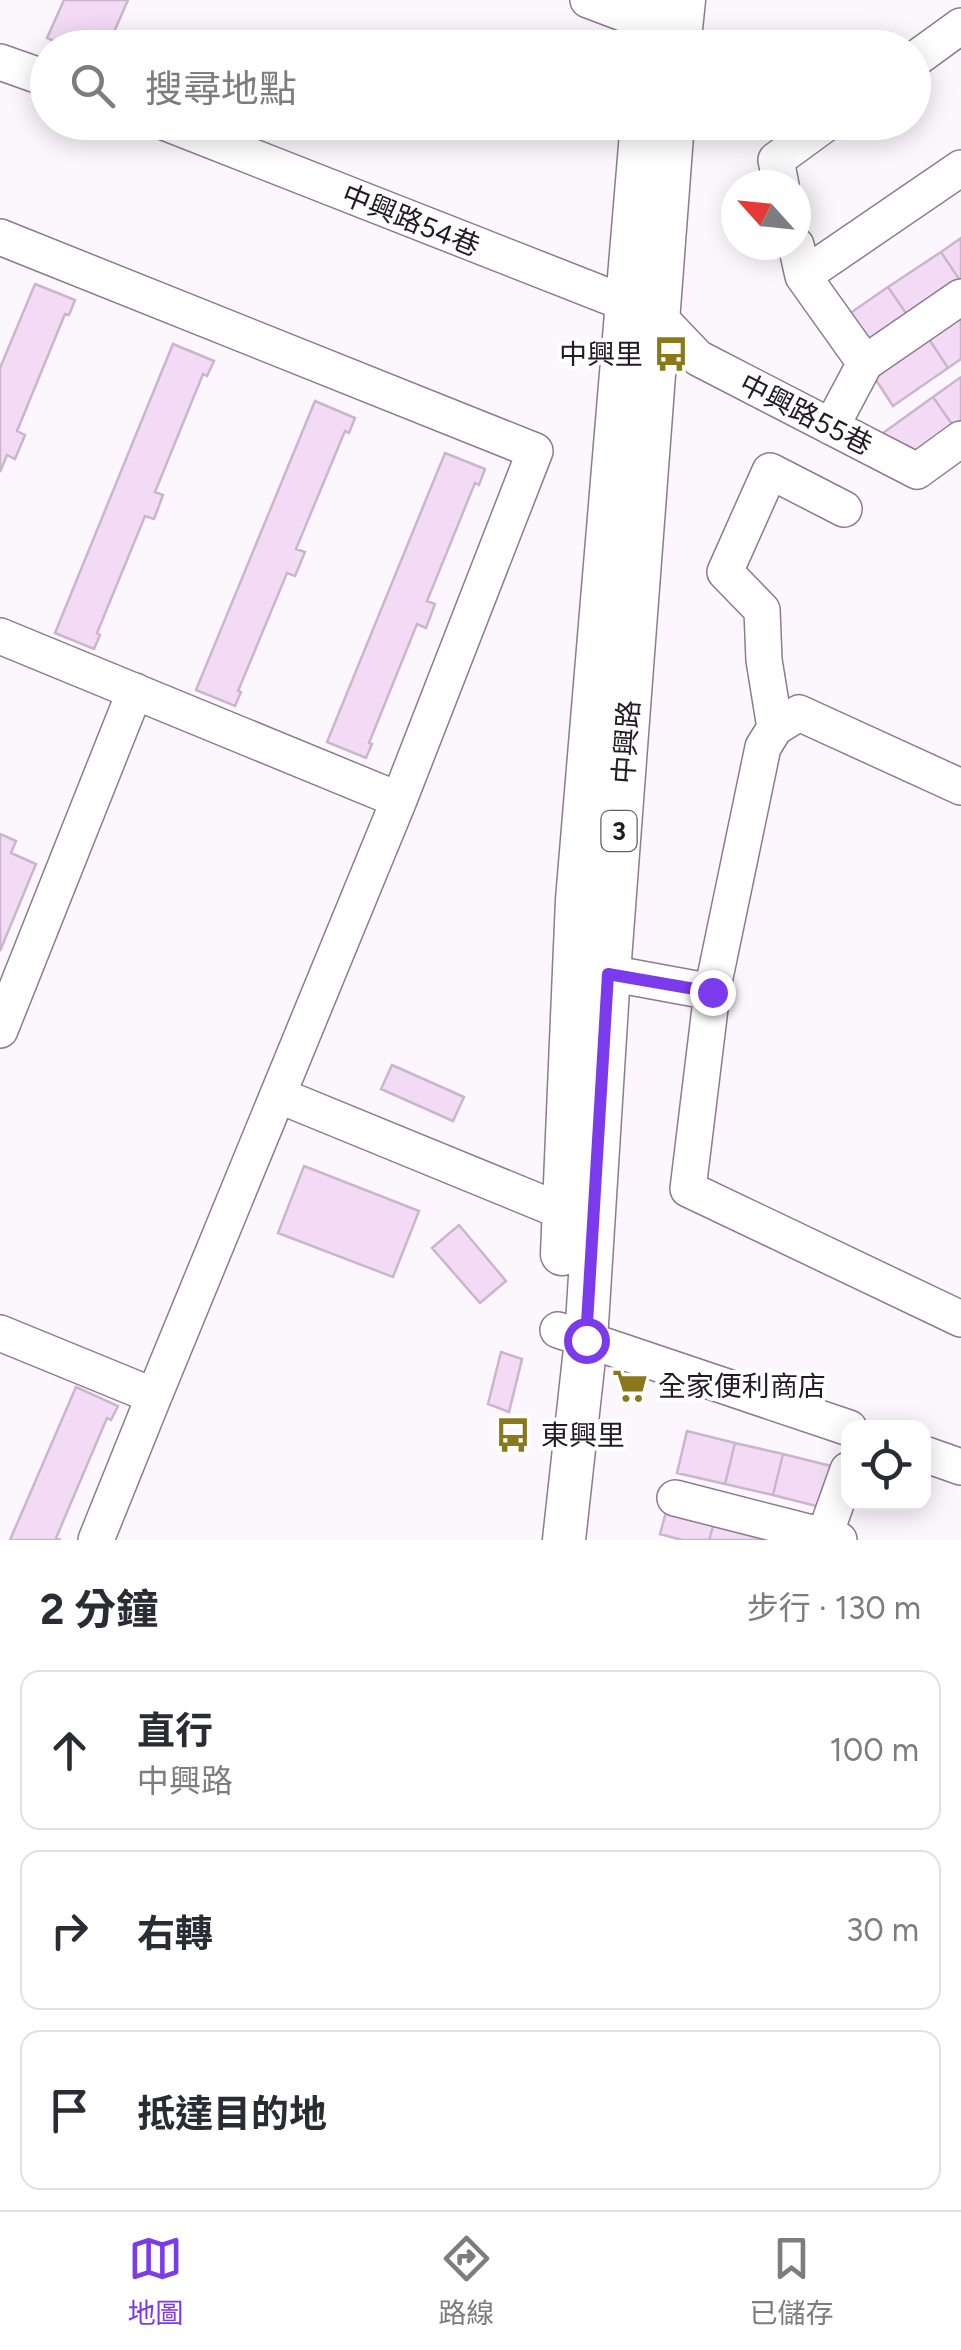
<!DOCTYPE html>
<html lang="zh-TW">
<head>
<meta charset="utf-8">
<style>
	:root { --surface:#fff; --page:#f2f2f3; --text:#2b2b33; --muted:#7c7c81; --line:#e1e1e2; --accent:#7c3aed }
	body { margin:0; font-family:Figtree,"Noto Sans TC",sans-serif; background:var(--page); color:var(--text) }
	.controls { position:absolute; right:30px; bottom:30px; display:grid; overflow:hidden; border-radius:20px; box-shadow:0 5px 25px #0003 }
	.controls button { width:90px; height:90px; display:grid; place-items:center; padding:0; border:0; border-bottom:2px solid var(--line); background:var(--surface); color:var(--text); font:50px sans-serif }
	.compass { position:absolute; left:721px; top:170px; width:90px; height:90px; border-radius:50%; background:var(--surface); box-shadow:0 5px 25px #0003; rotate:297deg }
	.stop { position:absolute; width:30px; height:30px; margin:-22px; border:8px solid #7c3aed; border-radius:50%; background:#fff }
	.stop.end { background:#7c3aed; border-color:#fff; box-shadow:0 2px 10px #0008 }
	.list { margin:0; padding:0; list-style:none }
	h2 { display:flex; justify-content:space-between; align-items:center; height:130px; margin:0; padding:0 40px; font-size:42px }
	h2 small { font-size:32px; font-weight:400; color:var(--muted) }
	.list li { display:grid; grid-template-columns:65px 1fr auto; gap:30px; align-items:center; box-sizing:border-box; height:160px; margin:0 20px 20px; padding:0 20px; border:2px solid var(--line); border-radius:20px }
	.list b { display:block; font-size:38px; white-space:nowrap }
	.list p { margin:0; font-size:32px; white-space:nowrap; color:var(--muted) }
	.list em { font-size:32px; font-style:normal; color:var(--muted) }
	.icon { flex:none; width:55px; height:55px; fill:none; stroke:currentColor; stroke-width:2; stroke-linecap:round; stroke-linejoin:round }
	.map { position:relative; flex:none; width:961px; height:1540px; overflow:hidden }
	.search { position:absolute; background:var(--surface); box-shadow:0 5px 25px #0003; left:30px; right:30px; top:30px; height:110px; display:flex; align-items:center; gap:25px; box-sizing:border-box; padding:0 35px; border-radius:55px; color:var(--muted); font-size:38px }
	.sheet { height:670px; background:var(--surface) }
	nav { display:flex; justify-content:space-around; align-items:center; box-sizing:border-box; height:140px; border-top:2px solid var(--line); background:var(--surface); font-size:28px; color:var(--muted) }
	nav a { display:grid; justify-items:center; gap:5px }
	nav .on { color:var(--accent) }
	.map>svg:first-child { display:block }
	.building { fill:#f3dbf6; stroke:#cbb5ce; stroke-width:2.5 }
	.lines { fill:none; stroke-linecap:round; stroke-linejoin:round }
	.minor-casing { stroke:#8e7a91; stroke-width:38 }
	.major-casing { stroke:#8e7a91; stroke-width:45 }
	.minor { stroke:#fff; stroke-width:35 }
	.major { stroke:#fff; stroke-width:42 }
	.route { stroke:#7c3aed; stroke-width:12 }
	.labels { text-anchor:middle; stroke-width:8; stroke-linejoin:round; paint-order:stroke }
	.shield { fill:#fff; stroke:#645f66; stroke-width:2.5 }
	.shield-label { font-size:25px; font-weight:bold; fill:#221a24 }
	.street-label { font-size:28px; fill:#221a24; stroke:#fff }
	.poi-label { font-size:28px; fill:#221a24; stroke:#fff; text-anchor:start }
</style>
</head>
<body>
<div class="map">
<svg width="961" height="1540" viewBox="0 0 961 1540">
	<rect width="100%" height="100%" fill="#fcf7fd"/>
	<path class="building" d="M64,0h64l-21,48h-38l-22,-10z
		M961,238v44l-20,-30z
		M941,252l20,30 -51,37 -22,-32z
		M35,284l40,16 -6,15 -4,-1 -48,117 8,4 -10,24 -8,-4 -7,17v-104z
		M888,287l22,32 -52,36 -22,-32z
		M961,313v46l-13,9 -21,-32z
		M927,336l21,32 -55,38 -21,-32z
		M173,344l41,17 -7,15 -4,-2 -48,118 8,3 -9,24 -9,-3 -48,117 3,2 -6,14 -39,-16z
		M961,377v45l-7,5 -21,-30z
		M933,397l21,30 -50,36 -21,-30z
		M315,401l40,17 -6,15 -4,-2 -49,118 9,3 -10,24 -8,-3 -49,118 3,1 -6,14 -39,-16z
		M445,453l40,16 -6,16 -4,-2 -48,118 8,3 -9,24 -9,-4 -48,119 3,1 -6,14 -39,-16z
		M0,834l16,7 -5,12 25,11 -36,87z
		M392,1065l72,32 -11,24 -72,-32z
		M304,1166l115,45 -26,66 -115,-44z
		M459,1225l47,56 -26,22 -48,-55z
		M501,1352l21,7 -13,53 -21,-8z
		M76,1387l42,19 -7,14 -4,-2 -51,120 5,2h-51z
		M687,1431l48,12 -10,41 -48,-11z
		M735,1443l48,11 -10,41 -48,-11z
		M783,1454l48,12 -11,41 -47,-12z
		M671,1494l48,12 -10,34h-27l-22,-6z
		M719,1506l47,13 -6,21h-51z"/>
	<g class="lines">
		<defs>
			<path id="minor" d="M588,0l61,23
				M914,60l47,-34
				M0,62l48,17
				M164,122l494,194 40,42 219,113 44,-32
				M781,185l-5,-25 52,-38
				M0,237l535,214 -136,349
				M796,245l7,31 62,87
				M803,276l158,-108
				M831,427l34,-64 96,-66
				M0,636l399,164 -245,596 -154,-63
				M775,728l-11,-68 -2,-50 -37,-38 45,-101 74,38
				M961,787l-162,-74 -24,15 -12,19 -51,245 -24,197 273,130
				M583,974l26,-1 103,19
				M0,1030l135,-339
				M278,1095l310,127
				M558,1330l291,98
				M924,1454l37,13
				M675,1498l164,42
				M96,1540l58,-144
				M823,1540l25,-70"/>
			<path id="major" d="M647,48l5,-48
				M679,48l5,-48
				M562,1254l15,-354 65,-778
				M564,1540l22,-200 23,-367 64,-851"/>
		</defs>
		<use href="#minor" class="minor-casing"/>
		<use href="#major" class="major-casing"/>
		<use href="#minor" class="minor"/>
		<use href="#major" class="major"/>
	</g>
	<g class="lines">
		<path class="route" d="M586,1340l22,-366 104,18"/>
	</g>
	<defs>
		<symbol id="bus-bare" viewBox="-9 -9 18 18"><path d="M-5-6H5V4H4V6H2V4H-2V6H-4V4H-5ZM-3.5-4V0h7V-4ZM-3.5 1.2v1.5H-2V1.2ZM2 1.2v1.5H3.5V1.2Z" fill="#89781c" stroke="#fff" stroke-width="2.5" paint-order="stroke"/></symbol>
		<symbol id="supermarket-bare" viewBox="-9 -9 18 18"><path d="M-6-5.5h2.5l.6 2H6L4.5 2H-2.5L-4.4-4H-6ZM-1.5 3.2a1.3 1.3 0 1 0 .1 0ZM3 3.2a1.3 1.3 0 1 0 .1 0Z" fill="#89781c" stroke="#fff" stroke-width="2.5" paint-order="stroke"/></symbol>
	</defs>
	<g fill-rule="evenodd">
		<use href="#bus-bare" x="646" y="329" width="50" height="50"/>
		<use href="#supermarket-bare" x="605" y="1361" width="50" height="50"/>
		<use href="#bus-bare" x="488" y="1410" width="50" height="50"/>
	</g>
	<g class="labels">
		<rect class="shield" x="601.5" y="811" width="35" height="40" rx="8"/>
		<g class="shield-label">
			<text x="619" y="840">3</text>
		</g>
		<g class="street-label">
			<text transform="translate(411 220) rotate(22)" y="10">中興路54巷</text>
			<text transform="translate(806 414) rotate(27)" y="10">中興路55巷</text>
			<text transform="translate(626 742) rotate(-86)" y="10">中興路</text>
		</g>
		<g class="poi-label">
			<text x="643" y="364" text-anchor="end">中興里</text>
			<text x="658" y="1396">全家便利商店</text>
			<text x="541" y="1445">東興里</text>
		</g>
	</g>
</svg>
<div class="controls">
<button><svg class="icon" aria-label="locate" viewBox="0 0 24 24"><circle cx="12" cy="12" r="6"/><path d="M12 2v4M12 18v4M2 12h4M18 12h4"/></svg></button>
</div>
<svg class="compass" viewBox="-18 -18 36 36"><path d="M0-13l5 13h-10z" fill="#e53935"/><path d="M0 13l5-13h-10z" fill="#7c7c81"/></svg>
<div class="stop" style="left:586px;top:1340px"></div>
<div class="stop end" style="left:712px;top:992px"></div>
<div class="search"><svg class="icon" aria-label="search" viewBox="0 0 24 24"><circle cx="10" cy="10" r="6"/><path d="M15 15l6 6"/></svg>搜尋地點</div>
</div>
<section class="sheet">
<h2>2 分鐘<small>步行 · 130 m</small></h2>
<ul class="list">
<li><svg class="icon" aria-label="ahead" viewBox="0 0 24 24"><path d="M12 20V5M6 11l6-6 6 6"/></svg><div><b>直行</b><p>中興路</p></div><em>100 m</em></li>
<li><svg class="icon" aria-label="right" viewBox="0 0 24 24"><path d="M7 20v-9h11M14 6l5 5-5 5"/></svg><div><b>右轉</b></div><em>30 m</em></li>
<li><svg class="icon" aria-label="arrive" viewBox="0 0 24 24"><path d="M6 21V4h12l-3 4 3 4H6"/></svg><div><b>抵達目的地</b></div></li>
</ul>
</section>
<nav>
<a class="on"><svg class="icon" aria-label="map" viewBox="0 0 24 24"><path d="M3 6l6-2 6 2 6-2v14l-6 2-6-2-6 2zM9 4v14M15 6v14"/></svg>地圖</a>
<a><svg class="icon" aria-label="directions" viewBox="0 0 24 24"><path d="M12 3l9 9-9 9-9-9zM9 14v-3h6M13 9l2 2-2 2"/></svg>路線</a>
<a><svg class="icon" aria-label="saved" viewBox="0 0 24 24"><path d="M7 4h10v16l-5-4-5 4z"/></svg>已儲存</a>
</nav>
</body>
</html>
